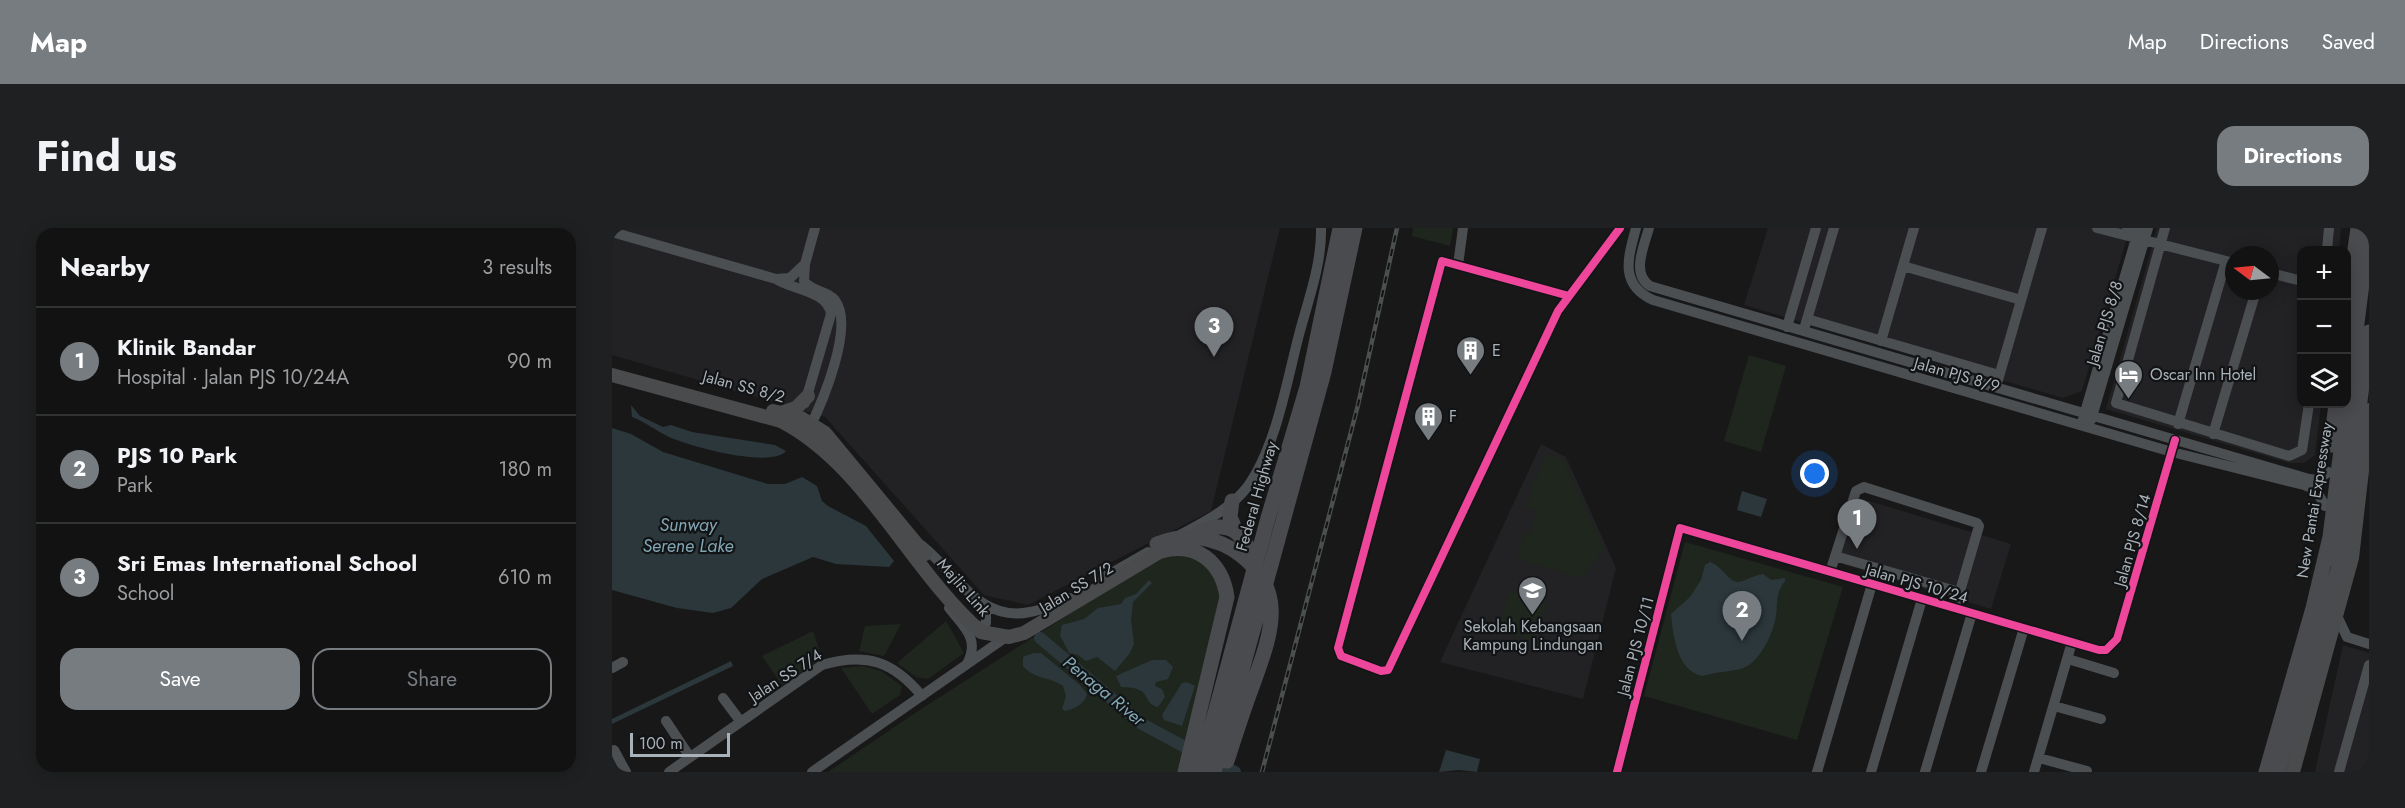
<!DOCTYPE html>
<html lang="en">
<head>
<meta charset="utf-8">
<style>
	:root { --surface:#121213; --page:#1f2021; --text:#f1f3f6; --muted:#9c9ea0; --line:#313233; --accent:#777c81 }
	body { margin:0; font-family:Jost,sans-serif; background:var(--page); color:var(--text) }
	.controls { position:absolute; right:18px; top:18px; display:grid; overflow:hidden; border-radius:12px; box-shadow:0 3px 15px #0003 }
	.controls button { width:54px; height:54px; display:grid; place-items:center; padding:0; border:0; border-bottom:2px solid var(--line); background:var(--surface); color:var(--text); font:30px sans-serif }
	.compass { position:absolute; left:1613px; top:18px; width:54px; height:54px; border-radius:50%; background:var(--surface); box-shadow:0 3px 15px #0003; rotate:286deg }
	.scale { position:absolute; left:18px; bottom:15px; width:100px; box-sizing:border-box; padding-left:6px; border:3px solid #aab2b9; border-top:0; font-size:16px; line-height:21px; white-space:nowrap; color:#aab2b9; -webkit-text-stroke:4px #121315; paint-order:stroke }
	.you { position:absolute; left:1203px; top:246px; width:21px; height:21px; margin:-15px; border:4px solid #fff; border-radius:50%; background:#1a73e8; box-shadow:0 0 0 9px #1a73e833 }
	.badge { display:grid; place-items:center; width:39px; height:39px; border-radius:50%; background:var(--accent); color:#fff; font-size:20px; font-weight:700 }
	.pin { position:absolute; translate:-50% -50px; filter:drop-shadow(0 2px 3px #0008) }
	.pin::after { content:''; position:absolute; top:32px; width:21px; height:18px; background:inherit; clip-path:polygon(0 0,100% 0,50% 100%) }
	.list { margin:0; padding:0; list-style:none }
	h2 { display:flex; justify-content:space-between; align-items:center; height:78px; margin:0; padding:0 24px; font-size:26px }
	h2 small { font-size:20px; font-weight:400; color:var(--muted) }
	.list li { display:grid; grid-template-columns:39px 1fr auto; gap:18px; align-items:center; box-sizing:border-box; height:108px; padding:0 24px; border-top:2px solid var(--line) }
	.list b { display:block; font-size:22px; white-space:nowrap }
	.list p { margin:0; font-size:20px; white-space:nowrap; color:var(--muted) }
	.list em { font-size:20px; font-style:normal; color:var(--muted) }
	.actions { display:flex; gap:12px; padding:18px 24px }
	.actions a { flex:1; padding:14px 0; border:2px solid var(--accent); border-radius:18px; text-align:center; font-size:21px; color:var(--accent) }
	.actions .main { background:var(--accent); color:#fff }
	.icon { flex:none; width:33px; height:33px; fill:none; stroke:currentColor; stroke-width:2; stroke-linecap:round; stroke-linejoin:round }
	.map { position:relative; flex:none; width:1757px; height:544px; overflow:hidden; border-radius:18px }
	header { display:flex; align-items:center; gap:36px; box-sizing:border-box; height:84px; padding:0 30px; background:var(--accent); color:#fff }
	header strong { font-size:28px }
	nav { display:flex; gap:33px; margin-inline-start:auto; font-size:21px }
	.intro { display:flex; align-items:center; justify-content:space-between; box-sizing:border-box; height:144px; padding:0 36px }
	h1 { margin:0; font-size:42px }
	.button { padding:15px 27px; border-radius:18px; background:var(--accent); color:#fff; font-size:21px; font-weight:700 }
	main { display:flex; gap:36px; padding:0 36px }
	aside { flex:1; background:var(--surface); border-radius:18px; box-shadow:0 3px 15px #0003 }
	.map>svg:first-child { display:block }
	.built { fill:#222225; fill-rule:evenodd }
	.green { fill:#1f261e }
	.water { fill:#2b373b }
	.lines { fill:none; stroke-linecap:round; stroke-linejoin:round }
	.river { stroke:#2b373b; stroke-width:12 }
	.minor { stroke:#4c4f52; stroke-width:10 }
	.major { stroke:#4a4b4d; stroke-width:14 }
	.highway { stroke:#4a4b4e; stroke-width:15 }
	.rail-casing { stroke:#4c4f50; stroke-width:4.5 }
	.rail { stroke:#121315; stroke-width:2; stroke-dasharray:7; stroke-linecap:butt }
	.cycleway-casing { stroke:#121315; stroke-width:11 }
	.cycleway { stroke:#ed469a; stroke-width:8 }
	.labels { text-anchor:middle; stroke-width:4.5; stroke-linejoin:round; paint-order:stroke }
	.street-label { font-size:16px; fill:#aab2b9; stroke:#121315 }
	.poi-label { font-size:16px; fill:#aab2b9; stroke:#121315; text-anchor:start }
	.water-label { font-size:18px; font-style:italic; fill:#81a6b4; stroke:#121315 }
</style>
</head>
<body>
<header>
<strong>Map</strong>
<nav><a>Map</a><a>Directions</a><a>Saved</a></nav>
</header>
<div class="intro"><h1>Find us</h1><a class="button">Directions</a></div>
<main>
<aside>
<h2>Nearby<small>3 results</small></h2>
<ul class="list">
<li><span class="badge">1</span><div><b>Klinik Bandar</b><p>Hospital · Jalan PJS 10/24A</p></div><em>90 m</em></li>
<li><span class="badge">2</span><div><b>PJS 10 Park</b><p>Park</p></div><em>180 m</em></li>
<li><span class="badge">3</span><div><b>Sri Emas International School</b><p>School</p></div><em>610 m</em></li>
</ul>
<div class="actions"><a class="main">Save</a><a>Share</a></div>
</aside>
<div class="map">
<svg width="1757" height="544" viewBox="0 0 1757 544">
	<rect width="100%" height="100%" fill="#181819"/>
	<path class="built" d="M0,0h668l-69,283 -183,94 -44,-10 -159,-178 -213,-62z
		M1156,0h362l-48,163 -19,7 -319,-93z
		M1545,0h184l-2,22h-37v154h19l-6,51 -11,8h-14l-184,-54zM1622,27h36v36h-36z
		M929,216l25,13 50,111 -33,131 -143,-37z
		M1244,269l155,47 -20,65 -155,-47z
		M1731,417l26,8v119h-54z"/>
	<path class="green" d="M801,0h40l-3,18 -38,-10z
		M1137,127l37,11 -25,86 -37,-11z
		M936,225l16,8 40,88 -22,29 -65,-19 7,-26 6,2 7,-24 -12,-3 8,-16 -3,-2z
		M1073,314l158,45 -46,153 -153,-44z
		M578,325l28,22 3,26 -42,171h-351l87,-59 231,-148 19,-9z
		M897,363l38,11 -11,40 -38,-11z
		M334,393l18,32 -36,26 -12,-2 -19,-14z
		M289,396l-17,32 -25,-5 6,-25z
		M201,403l9,28 -40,26 -20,-29z
		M251,438l18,5 21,15 -2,9 -28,19 -31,-46z"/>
	<path class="water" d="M19,177l9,11 23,11 8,-2 21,7 83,13 11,6c-15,18 -97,-5 -117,-14 -13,-6 -23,-15 -37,-20z
		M0,200l19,6 32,18 105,32h17l17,-7 15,9 5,15 6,5 38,20 28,35 -5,6 -53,-3 -23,-7 -51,22 -31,29 -18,5 -36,-5 -65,-18z
		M1130,263l25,8 -6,18 -24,-7z
		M1098,334c12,4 19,20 28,20 8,-1 16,-7 25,-8l8,6 14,-2v3c-10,13 -7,20 -9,35 -3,18 -17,49 -36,53 -12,3 -26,3 -37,7 -26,-4 -30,-41 -32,-62l19,-17 11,-17 4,-15z
		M537,352l3,3 -19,19 -2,18 3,24 -4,9 -15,18 -18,-14 -11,4 -8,-6 -9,-2 -9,-18 2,-10 22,-6 14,-11 23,-4 4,-6 11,-4z
		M421,425h8l39,32 7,9c-2,10 -13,15 -22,17l-3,-2 4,-13 -3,-10c-14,-10 -28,-6 -40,-20v-9z
		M540,432h14l7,7 -5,12 -12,3 -1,4 7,3 3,8 -7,10c-17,-3 -3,-20 -37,-20l-5,-11z
		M119,433l2,5 -121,58v-5z
		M575,454l8,4 -13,40 -18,-6 -2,-5 20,-32z
		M834,522l34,9 -3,13 -18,-2 -20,2z"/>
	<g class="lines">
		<path class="river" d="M428,410l102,86 56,30
			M602,534l21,10"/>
		<path class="minor" d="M1024,0c-8,30 -17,56 17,72l519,152 132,33 12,5 9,16
			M1037,0c-5,18 -18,46 1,58l659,193 9,1 10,-8
			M1485,0l137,35
			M1515,0l18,5
			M1553,0l-49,175 173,53 13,-6 7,-46
			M0,4l164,47c17,11 52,12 55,35l-26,89
			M1715,22l2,-22
			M193,36l-1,17c7,11 23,9 31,19 20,26 -13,103 -26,129
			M846,37l5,-37
			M1291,38l118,34
			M1658,45l32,8
			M164,51l14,-1 15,-14 10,-36
			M957,68l-127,-35 -104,387 3,8 40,15 7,-1 170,-359 62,-83
			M1195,91l192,56
			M1193,98l29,-98
			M1175,99l29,-99
			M1269,113l33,-113
			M1386,152l44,-152
			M1471,191l56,-191
			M1479,192l57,-192
			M1566,196l48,-163
			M1601,206l43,-143
			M566,308c24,-13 53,-27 70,-50 29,-41 39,-107 52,-155 9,-33 22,-69 21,-103
			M309,317c34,26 58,78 109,67 13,-2 27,-9 40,-14
			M1223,328l124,36
			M1218,344l26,-81 8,-4 113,36 2,3 -24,82
			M487,352l49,-28
			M337,380c16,20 31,31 18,56
			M1726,390l9,19 22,7
			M360,399l7,2 7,-6v-9l-6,-10
			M1456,431l46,14
			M0,440l11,-6
			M111,470l18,24
			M1442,478l47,13
			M54,493l24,36
			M2,522l12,22
			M1427,530l48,13
			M57,544l153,-107c44,-13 71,-4 100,31
			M200,544l197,-137
			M1005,544l63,-244 419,122h7l11,-11 58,-199
			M1205,544l55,-188
			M1259,544l51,-173
			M1313,544l47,-159
			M1369,544l43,-144
			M1422,544l38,-130
			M1727,544l30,-107"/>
		<path class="major" d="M0,147l169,46c85,44 129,149 200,211l28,5 15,-4 137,-82
			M161,183l28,7 24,15 100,121
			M169,185l15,-5 12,-12
			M1681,544l59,-214 17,-148"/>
		<path class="highway" d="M1734,84l12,-84
			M1719,217l5,-41
			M620,273l-2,16 6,14
			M586,304c35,-14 43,1 58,31
			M545,316c25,-10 51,-9 75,5 59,38 39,85 20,138 -9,24 -17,49 -25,74
			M549,323c35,-10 61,11 66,46l-42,175
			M587,544l69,-254 39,-131 33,-159
			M602,544l110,-400 31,-144
			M1654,544l47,-164 17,-71 39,-309
			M1666,544l60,-202 31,-238"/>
		<defs>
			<path id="rail" d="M650,544l96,-367 39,-177"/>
		</defs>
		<use href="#rail" class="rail-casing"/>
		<use href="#rail" class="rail"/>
		<defs>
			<path id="cycleway" d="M957,68l-127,-35 -104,387 3,8 40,15 7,-1 170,-359 62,-83
				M1005,544l63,-244 419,122h7l11,-11 58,-199"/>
		</defs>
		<use href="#cycleway" class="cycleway-casing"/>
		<use href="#cycleway" class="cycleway"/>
	</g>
	<defs>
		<symbol id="building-pin" viewBox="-11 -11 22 30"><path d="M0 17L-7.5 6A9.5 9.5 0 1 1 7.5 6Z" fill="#777c81" stroke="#121315"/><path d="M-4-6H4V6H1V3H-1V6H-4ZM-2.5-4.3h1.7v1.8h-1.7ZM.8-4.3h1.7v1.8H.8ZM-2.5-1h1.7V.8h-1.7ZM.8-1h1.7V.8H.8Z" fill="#fff"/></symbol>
		<symbol id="hotel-pin" viewBox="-11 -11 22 30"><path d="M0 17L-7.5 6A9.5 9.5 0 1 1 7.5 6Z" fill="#777c81" stroke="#121315"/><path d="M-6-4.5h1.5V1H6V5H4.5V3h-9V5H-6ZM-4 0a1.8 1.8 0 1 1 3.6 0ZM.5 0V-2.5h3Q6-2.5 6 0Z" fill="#fff"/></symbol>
		<symbol id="school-pin" viewBox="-11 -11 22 30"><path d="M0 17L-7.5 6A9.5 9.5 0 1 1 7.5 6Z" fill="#777c81" stroke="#121315"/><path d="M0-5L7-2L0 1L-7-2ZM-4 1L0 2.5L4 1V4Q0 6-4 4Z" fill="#fff"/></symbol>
	</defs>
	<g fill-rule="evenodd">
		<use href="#building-pin" x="842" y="106" width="33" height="45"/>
		<use href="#hotel-pin" x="1500" y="130" width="33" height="45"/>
		<use href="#building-pin" x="800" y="172" width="33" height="45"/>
		<use href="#school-pin" x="904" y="346" width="33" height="45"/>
	</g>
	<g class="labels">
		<g class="street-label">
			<text transform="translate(1492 95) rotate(-73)" y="6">Jalan PJS 8/8</text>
			<text transform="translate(1345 146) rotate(16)" y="6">Jalan PJS 8/9</text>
			<text transform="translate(132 158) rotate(15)" y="6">Jalan SS 8/2</text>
			<text transform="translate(644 268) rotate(-74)" y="6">Federal Highway</text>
			<text transform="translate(1702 272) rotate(-81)" y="6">New Pantai Expressway</text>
			<text transform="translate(1520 312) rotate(-74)" y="6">Jalan PJS 8/14</text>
			<text transform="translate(1305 355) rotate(16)" y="6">Jalan PJS 10/24</text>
			<text transform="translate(352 359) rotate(49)" y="6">Majlis Link</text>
			<text transform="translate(464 359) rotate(-31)" y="6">Jalan SS 7/2</text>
			<text transform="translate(1023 418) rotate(-75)" y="6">Jalan PJS 10/11</text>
			<text transform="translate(173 447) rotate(-33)" y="6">Jalan SS 7/4</text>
		</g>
		<g class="poi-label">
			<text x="880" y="128">E</text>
			<text x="1538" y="152">Oscar Inn Hotel</text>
			<text x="837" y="194">F</text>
			<text x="921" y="404" text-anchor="middle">Sekolah Kebangsaan<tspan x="921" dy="18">Kampung Lindungan</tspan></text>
		</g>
		<g class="water-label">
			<text x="76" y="303">Sunway<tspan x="76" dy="21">Serene Lake</tspan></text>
			<text transform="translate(492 463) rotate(39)" y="6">Penaga River</text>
		</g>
	</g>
</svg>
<div class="controls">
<button>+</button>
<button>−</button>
<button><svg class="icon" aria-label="layers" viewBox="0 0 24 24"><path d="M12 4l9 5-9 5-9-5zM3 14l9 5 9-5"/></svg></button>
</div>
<svg class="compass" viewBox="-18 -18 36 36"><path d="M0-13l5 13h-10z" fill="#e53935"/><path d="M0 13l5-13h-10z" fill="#9c9ea0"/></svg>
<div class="scale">100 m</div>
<div class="you"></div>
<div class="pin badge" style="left:1245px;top:321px">1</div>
<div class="pin badge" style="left:1130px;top:413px">2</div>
<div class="pin badge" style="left:602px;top:129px">3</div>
</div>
</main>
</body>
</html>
